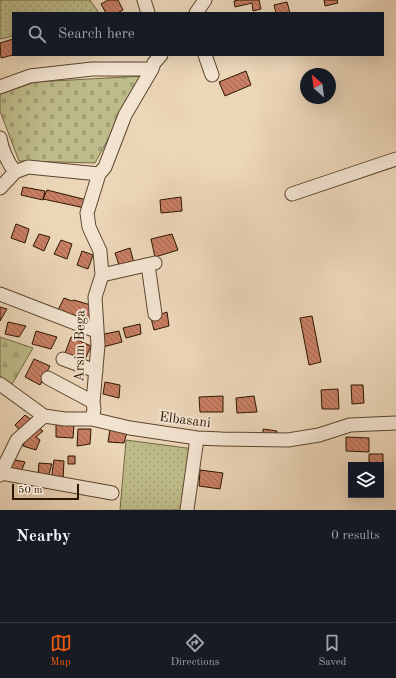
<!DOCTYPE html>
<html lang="en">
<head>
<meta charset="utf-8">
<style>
	:root { --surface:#171b24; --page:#20242c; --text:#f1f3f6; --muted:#9ea1a6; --line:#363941; --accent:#ea580c }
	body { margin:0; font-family:"Old Standard TT",serif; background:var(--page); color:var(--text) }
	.controls { position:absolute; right:12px; bottom:12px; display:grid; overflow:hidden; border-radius:0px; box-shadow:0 4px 16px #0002 }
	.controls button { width:36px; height:36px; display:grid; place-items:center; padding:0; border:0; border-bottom:1px solid var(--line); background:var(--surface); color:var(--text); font:20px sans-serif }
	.compass { position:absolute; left:300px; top:68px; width:36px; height:36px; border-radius:50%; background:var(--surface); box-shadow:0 4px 16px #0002; rotate:332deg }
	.scale { position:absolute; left:12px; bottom:10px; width:67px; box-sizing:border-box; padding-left:4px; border:2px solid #2c1600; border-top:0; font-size:11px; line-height:14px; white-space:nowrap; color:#2c1600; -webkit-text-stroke:3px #f3e4d1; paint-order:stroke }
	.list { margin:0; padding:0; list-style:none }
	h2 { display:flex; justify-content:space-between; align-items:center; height:52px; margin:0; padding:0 16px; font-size:17px }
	h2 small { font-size:13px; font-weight:400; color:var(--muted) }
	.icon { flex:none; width:22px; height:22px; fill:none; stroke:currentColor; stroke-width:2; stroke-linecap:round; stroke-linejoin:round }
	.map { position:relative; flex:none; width:396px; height:510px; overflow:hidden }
	.search { position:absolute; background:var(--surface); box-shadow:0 4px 16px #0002; left:12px; right:12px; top:12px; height:44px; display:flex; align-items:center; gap:10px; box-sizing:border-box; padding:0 14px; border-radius:0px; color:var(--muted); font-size:15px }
	.sheet { height:112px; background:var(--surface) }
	nav { display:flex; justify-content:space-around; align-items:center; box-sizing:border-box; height:56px; border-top:1px solid var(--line); background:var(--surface); font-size:11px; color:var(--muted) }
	nav a { display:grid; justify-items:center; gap:2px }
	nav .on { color:var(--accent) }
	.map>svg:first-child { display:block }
	.grass { fill:url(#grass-dots); stroke:#756945 }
	.forest { fill:url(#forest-firs); stroke:#756945 }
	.cemetery { fill:url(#cemetery-stones); stroke:#756945 }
	.building { fill:url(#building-back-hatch); stroke:#2c1600 }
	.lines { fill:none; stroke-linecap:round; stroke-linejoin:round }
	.minor-casing { stroke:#5c462e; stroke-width:15 }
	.minor { stroke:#f3e4d1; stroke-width:13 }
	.labels { text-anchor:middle; stroke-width:4; stroke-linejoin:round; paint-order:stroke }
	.street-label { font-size:14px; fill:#2c1600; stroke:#f3e4d1 }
</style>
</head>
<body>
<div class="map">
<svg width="396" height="510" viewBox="0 0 396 510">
	<defs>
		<pattern id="grass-dots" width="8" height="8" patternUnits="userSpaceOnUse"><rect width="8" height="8" fill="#bebc8a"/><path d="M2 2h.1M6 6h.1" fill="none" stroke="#a3a175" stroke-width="1.8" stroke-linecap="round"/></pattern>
		<pattern id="forest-firs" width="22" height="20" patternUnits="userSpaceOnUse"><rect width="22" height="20" fill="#bebc8a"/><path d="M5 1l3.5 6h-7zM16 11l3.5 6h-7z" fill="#a3a175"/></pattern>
		<pattern id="cemetery-stones" width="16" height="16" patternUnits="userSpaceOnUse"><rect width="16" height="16" fill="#bebc8a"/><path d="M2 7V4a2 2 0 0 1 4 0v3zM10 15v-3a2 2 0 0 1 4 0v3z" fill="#a3a175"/></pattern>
		<pattern id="building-back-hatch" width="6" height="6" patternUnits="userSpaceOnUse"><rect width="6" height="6" fill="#c97f65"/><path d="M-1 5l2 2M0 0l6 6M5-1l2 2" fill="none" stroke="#a36751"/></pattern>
	</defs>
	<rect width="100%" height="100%" fill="#ecd6b8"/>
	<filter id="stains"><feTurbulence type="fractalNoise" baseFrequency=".005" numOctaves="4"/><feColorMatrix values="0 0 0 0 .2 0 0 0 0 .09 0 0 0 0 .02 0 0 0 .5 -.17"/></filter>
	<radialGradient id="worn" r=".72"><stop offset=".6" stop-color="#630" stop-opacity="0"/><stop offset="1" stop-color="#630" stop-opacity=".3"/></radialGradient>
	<path class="grass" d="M0,0h90l9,13h-86v23l-13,3z
		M126,440l68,9 -9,61h-65z"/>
	<path class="forest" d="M0,337l33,11 -22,38 -11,-10z"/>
	<path class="cemetery" d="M143,76l-48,87 -76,-2 -19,-50v-17l35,-12z"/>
	<path class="building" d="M108,0h10l5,10 -6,3h-11l-5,-9z
		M239,0h20l2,9 -8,2 -1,-8 -17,4 -1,-6z
		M324,0h13l1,3 -13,3z
		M287,2l3,11h-14l-2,-8z
		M13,39v16l-12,3 -1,-15z
		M246,71l5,14 -26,11 -6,-14z
		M23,187l22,4 -2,9 -22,-5z
		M47,190l40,10 -2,8 -42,-9z
		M181,197l1,14 -21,2 -1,-13z
		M16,224l13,5 -4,14 -14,-5z
		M39,234l11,3 -6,14 -11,-5z
		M172,234l6,16 -23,7 -4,-18z
		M61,240l11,4 -5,15 -13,-5z
		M130,248l4,15 -14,5 -5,-15z
		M82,251l11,4 -5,14 -11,-4z
		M64,298l8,3 2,-1 20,6 -3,21 -33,-17z
		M0,307l7,2 -7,12z
		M167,312l2,14 -15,4 -3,-12z
		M312,316l9,46 -12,3 -9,-47z
		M8,322l18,4 -7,11 -14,-3z
		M140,324l1,10 -15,4 -3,-10z
		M36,331l21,6 -6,12 -19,-5z
		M119,331l3,11 -19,5 -3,-12z
		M71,337l20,9 -8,18 -19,-8z
		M34,359l16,7 -10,19 -15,-8z
		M105,382l15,3 -1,13 -16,-4z
		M351,385h12l1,18 -12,1z
		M338,389l1,20h-17l-1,-19z
		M223,396v16h-23l-1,-15z
		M254,396l3,16 -20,1 -1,-15z
		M25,415l8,6 -12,11 -6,-7z
		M56,423l18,1 -1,14 -17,-1z
		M39,428l4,3 -7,6 4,3 -4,10 -13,-4 5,-12z
		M78,429h13l-1,15 -13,2z
		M110,429l17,3 -3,11 -16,-1z
		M263,429l14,2 -1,5 -13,-1z
		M346,437l23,1v14l-23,-1z
		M369,454h14v14h-2v-3h-12z
		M68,456h7v8h-7z
		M11,459l14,3 -5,12 -12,-4z
		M54,460l10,1 -1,19h-12z
		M39,463l13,1 -4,13 -10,-1z
		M200,470l23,3 -3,16 -21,-3z"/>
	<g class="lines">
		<defs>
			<path id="minor" d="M144,0l4,13
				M196,13l9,-13
				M205,55l7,20
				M0,87l30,-11 62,-7h60
				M0,138c2,13 7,23 15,34
				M0,188l15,-16 13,-5 71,7
				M292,194l104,-35
				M148,265l7,49
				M102,275l53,-12
				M0,294l96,37
				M63,359l33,12
				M48,378l45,24
				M0,384l44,32
				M92,419l2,-10 -1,-7 5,-57 -3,-48 7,-22 -2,-24 -11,-24 -2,-14 12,-39 6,-7 20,-52 27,-46 2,-6 7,-8
				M1,473l111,20
				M0,475l17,-35 27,-24 21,3h27l38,9 67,10 25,1 66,1 31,-5 31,-10 46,-2
				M187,510l10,-72"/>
		</defs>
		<use href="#minor" class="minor-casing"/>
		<use href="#minor" class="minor"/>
	</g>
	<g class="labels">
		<g class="street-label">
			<text transform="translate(79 346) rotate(-89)" y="5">Arsim Bega</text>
			<text transform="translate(185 419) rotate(7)" y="5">Elbasani</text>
		</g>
	</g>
	<rect width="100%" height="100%" filter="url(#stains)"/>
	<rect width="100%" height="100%" fill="url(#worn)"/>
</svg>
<div class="controls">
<button><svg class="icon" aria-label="layers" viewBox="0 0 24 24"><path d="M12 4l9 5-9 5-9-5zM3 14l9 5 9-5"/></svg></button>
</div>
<svg class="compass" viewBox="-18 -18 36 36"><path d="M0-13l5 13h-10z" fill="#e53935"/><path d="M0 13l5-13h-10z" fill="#9ea1a6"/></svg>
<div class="scale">50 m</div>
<div class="search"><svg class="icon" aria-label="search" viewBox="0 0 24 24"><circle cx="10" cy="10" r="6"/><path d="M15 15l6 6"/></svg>Search here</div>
</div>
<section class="sheet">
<h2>Nearby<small>0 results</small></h2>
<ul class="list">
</ul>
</section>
<nav>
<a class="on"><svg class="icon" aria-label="map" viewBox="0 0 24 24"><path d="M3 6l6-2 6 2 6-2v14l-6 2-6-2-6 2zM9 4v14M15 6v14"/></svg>Map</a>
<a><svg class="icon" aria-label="directions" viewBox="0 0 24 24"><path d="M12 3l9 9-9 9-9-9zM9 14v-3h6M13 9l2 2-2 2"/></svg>Directions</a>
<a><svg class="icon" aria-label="saved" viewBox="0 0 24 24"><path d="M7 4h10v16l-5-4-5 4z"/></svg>Saved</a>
</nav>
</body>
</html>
